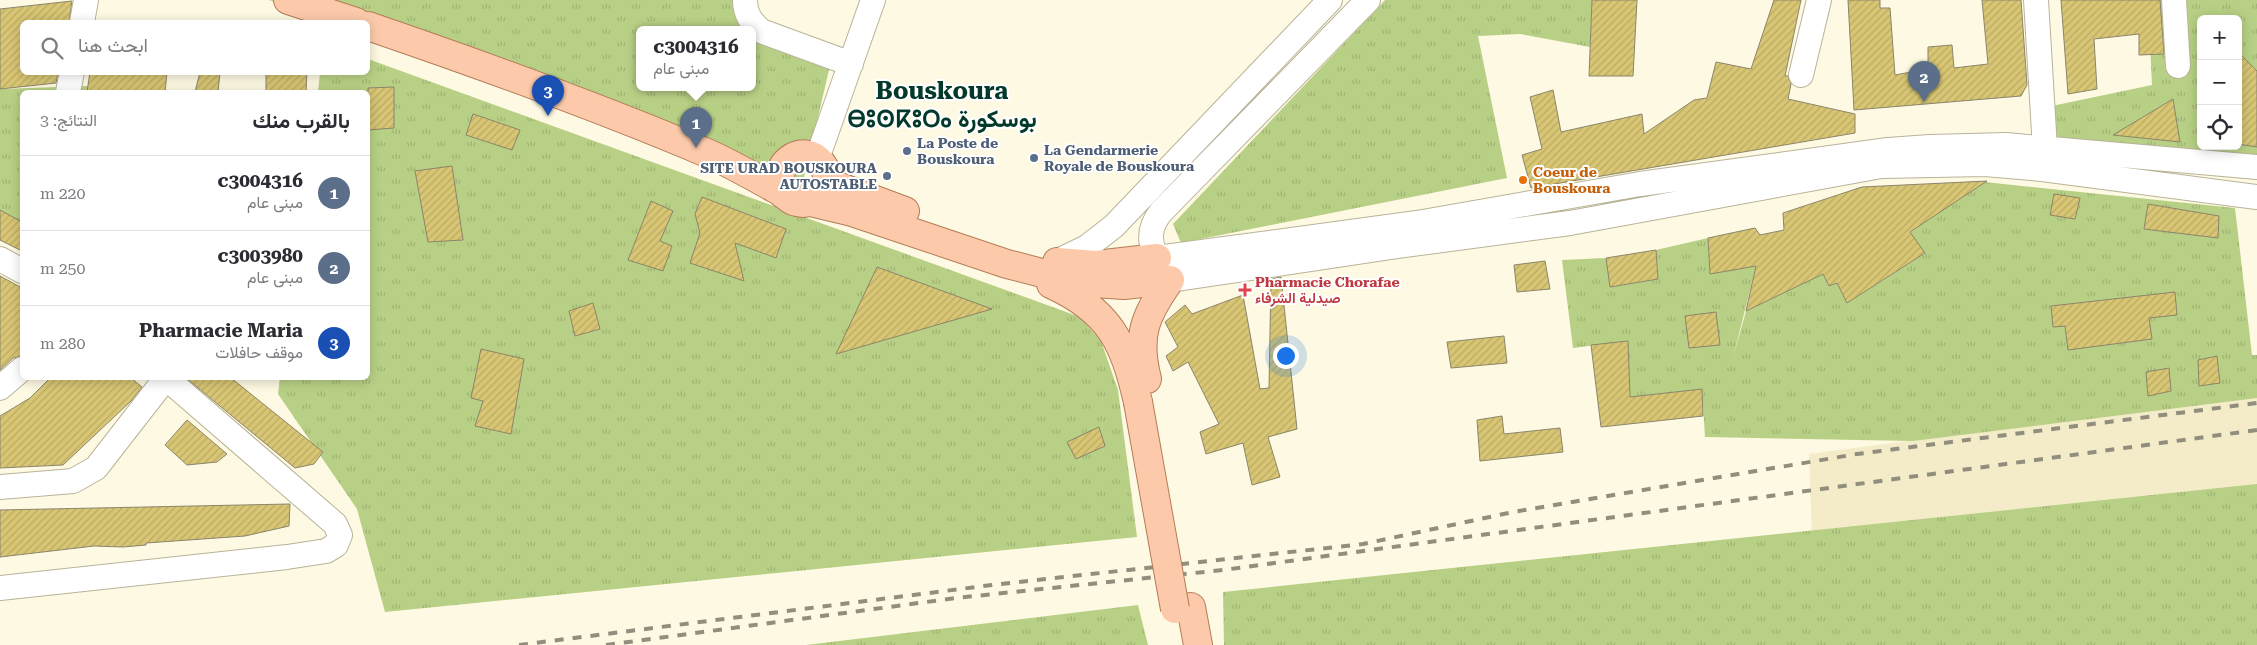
<!DOCTYPE html>
<html lang="ar">
<head>
<meta charset="utf-8">
<style>
	:root { --surface:#fff; --page:#f7f7f7; --text:#2b2b33; --muted:#7c7c81; --line:#e1e1e2; --accent:#7c3aed }
	body { margin:0; font-family:"Roboto Serif",Vazirmatn,"Noto Sans Tifinagh",serif; background:var(--page); color:var(--text); direction:rtl }
	.controls { position:absolute; right:15px; top:15px; display:grid; overflow:hidden; border-radius:8px; box-shadow:0 2px 12px #0003 }
	.controls button { width:45px; height:45px; display:grid; place-items:center; padding:0; border:0; border-bottom:1px solid var(--line); background:var(--surface); color:var(--text); font:25px sans-serif }
	.you { position:absolute; left:1285px; top:355px; width:18px; height:18px; margin:-12px; border:4px solid #fff; border-radius:50%; background:#1a73e8; box-shadow:0 0 0 8px #1a73e833 }
	.badge { display:grid; place-items:center; width:32px; height:32px; border-radius:50%; background:var(--accent); color:#fff; font-size:16px; font-weight:700 }
	.pin { position:absolute; translate:-50% -41px; filter:drop-shadow(0 1px 2px #0008) }
	.pin::after { content:''; position:absolute; top:26px; width:18px; height:15px; background:inherit; clip-path:polygon(0 0,100% 0,50% 100%) }
	.popup { position:absolute; left:636px; top:26px; width:120px; height:65px; box-sizing:border-box; display:grid; place-content:center; border-radius:8px; background:var(--surface); filter:drop-shadow(0 1px 4px #0005); font-size:16px; white-space:nowrap; color:var(--muted) }
	.popup b { font-size:19px; color:var(--text) }
	.popup::after { content:''; position:absolute; left:50%; top:100%; margin-left:-10px; border:10px solid transparent; border-top-color:var(--surface) }
	.list { margin:0; padding:0; list-style:none }
	h2 { display:flex; justify-content:space-between; align-items:center; height:65px; margin:0; padding:0 20px; font-size:21px }
	h2 small { font-size:16px; font-weight:400; color:var(--muted) }
	.list li { display:grid; grid-template-columns:32px 1fr auto; gap:15px; align-items:center; box-sizing:border-box; height:75px; padding:0 20px; border-top:1px solid var(--line) }
	.list b { display:block; font-size:19px; white-space:nowrap }
	.list p { margin:0; font-size:16px; white-space:nowrap; color:var(--muted) }
	.list em { font-size:16px; font-style:normal; color:var(--muted) }
	.icon { flex:none; width:28px; height:28px; fill:none; stroke:currentColor; stroke-width:2; stroke-linecap:round; stroke-linejoin:round }
	.map { position:relative; flex:none; width:2257px; height:645px; overflow:hidden; direction:ltr }
	.search { position:absolute; background:var(--surface); box-shadow:0 2px 12px #0003; left:20px; top:20px; width:350px; height:55px; display:flex; align-items:center; gap:12px; box-sizing:border-box; padding:0 18px; border-radius:8px; color:var(--muted); font-size:19px }
	.panel { position:absolute; background:var(--surface); box-shadow:0 2px 12px #0003; left:20px; top:90px; width:350px; height:290px; border-radius:8px; direction:rtl }
	.map>svg:first-child { display:block }
	.built { fill:#f4ecc8 }
	.grass { fill:url(#grass-tufts); fill-rule:evenodd }
	.building { fill:url(#building-hatch); stroke:#8b856b }
	.lines { fill:none; stroke-linecap:round; stroke-linejoin:round }
	.minor-casing { stroke:#b9b398; stroke-width:26 }
	.major-casing { stroke:#b47c57; stroke-width:30 }
	.minor { stroke:#fff; stroke-width:24 }
	.major { stroke:#fccaab; stroke-width:28 }
	.rail { stroke:#928e7e; stroke-width:4; stroke-dasharray:9 9; stroke-linecap:butt }
	.major-bridge-casing { stroke:#b47c57; stroke-width:30; stroke-linecap:butt }
	.major-bridge { stroke:#fccaab; stroke-width:28 }
	.service-dot { fill:#5c6f8a; stroke:#fff; stroke-width:2 }
	.food-dot { fill:#e8710a; stroke:#fff; stroke-width:2 }
	.health-dot { fill:#e0444e; stroke:#fff; stroke-width:2 }
	.labels { text-anchor:middle; stroke-width:4; stroke-linejoin:round; paint-order:stroke }
	.service-label { font-size:14px; font-weight:bold; fill:#4e5e75; stroke:#fff; text-anchor:start }
	.food-label { font-size:14px; font-weight:bold; fill:#c56008; stroke:#fff; text-anchor:start }
	.health-label { font-size:14px; font-weight:bold; fill:#be3a42; stroke:#fff; text-anchor:start }
	.town-label { font-size:24px; font-weight:bold; fill:#02392a; stroke:#fff }
</style>
</head>
<body>
<div class="map">
<svg width="2257" height="645" viewBox="0 0 2257 645">
	<defs>
		<pattern id="grass-tufts" width="24" height="20" patternUnits="userSpaceOnUse" patternTransform="scale(1.25)"><rect width="24" height="20" fill="#b8d085"/><path d="M3 7l-1-3M5 7V3M7 7l1-3M15 17l-1-3M17 17v-4M19 17l1-3" fill="none" stroke="#9fb373"/></pattern>
		<pattern id="building-hatch" width="6" height="6" patternUnits="userSpaceOnUse" patternTransform="scale(1.25)"><rect width="6" height="6" fill="#d8c674"/><path d="M-1 1l2-2M0 6l6-6M5 7l2-2" fill="none" stroke="#baaa64"/></pattern>
	</defs>
	<rect width="100%" height="100%" fill="#fef9e2"/>
	<path class="built" d="M2257,395v91l-445,51 -3,-83z"/>
	<path class="grass" d="M269,0h472v21l91,36 -31,133zM640,29h112v58h-112z
		M1385,0h207l-2,47 -70,-13 -42,2 29,142 -326,65 -8,-19z
		M2148,0h109v159l-208,-23 -2,-29 105,-22zM2201,19h37v127h-37z
		M368,59l712,258 21,24 17,49 19,147 -752,75 -28,-103 -79,-115 2,-16h88v-286h-50l2,-19 48,-1z
		M88,86l-1,6h-65v134l-22,-13v-124z
		M1975,181l260,27 17,147h5v43l-344,43 -208,-4 -3,-47 -72,7 -2,-56 -55,7 -11,-88 44,-2 5,29 47,-8 -2,-29 52,-12 2,36 46,-8 -23,92 13,-47 77,-37 6,12 8,-3 10,20 77,-49 -14,-22 65,-43z
		M2257,484v161h-1033l-1,-53z
		M1138,605l10,40h-342z"/>
	<path class="building" d="M1592,0h45l-4,76h-44z
		M1774,0h27l-16,76h3l3,8 -3,15 67,15v19l-324,55 -9,-33 20,-6 -12,-52 23,-7 8,42 81,-18 2,20 50,-34 13,-2 9,-36 35,7z
		M1848,0h32v8h10l5,67 33,-6v-22l24,-2 2,23 34,-4 -6,-64h39l6,85 -6,11 -167,14z
		M2061,0h99l4,54 -25,1v-21l-45,5 3,50 -29,5z
		M72,1l-3,21h-47v50h36l-2,11 -56,6v-80z
		M2238,52l19,19v76l-19,-3z
		M90,72h77l-2,20h-78z
		M200,72h20l-2,20h-23z
		M266,72h41l-1,20h-40z
		M394,87v41l-26,2v-42z
		M2173,99l7,43 -67,-7z
		M473,114l47,16 -8,20 -46,-15z
		M452,166l11,74 -35,2 -13,-71z
		M1987,181l-77,51 15,21 -78,50 -10,-20 -8,3 -6,-12 -77,37 10,-45 -46,8 -2,-36 47,-10 5,7 24,-5 -1,-17 79,-26z
		M2054,194l26,4 -5,21 -25,-4z
		M702,197l84,32 -10,29 -41,-15 9,38 -54,-18 10,-30 -5,-19z
		M651,201l22,10 -13,30 12,5 -9,25 -35,-11z
		M2148,204l71,12 -1,22 -74,-9z
		M0,210l22,12v29l-22,-11z
		M1656,250l2,29 -48,8 -4,-29z
		M1545,261l5,28 -33,3 -3,-27z
		M877,267l115,42 -156,45z
		M0,276l22,12v68l-9,2 -13,12z
		M1281,277l16,152 -29,8 12,40 -28,8 -9,-42 -37,11 -6,-22 19,-8 -31,-62 -15,9 -7,-15 12,-9 -13,-25 20,-17 7,9 51,-19 17,94 9,-1 2,-109z
		M2175,292l2,23 -28,3 3,21 -84,11 -3,-24 -12,1 -2,-21z
		M593,303l7,26 -25,7 -6,-25z
		M1716,312l4,33 -31,3 -4,-32z
		M1504,336l3,27 -56,5 -4,-26z
		M1628,341l2,56 72,-8 1,27 -102,11 -10,-82z
		M481,349l43,10 -13,75 -36,-8 8,-25 -12,-3z
		M2217,356l3,27 -21,3 -1,-26z
		M2169,368l2,23 -23,5 -2,-24z
		M50,378h81l11,9 -11,14 -68,64 -63,3v-52l30,-18z
		M186,378h45l92,74 -9,12 -19,4z
		M1502,416l2,18 56,-6 3,24 -83,9 -3,-41z
		M187,420l40,34 -10,8 -30,3 -22,-20z
		M1099,427l6,19 -29,13 -9,-17z
		M290,504l-1,22 -44,10 -99,7v2l-23,2 -29,-1 -94,11v-47z"/>
	<g class="lines">
		<defs>
			<path id="minor" d="M745,0c0,14 6,22 16,31l90,33
				M1368,0l-207,212c-12,15 -13,29 -4,46l260,-35 223,-39 248,-34 42,-3 76,-2 251,22
				M2036,0l9,149
				M2174,0l4,66
				M82,22l4,-22
				M1801,75l18,-75
				M68,92l4,-20
				M817,159l56,-159
				M0,259l22,12
				M1056,262l31,-15 27,-21 216,-226
				M1170,280l228,-34 172,-23 311,-57 104,-2 57,5 215,28
				M0,388l22,-19
				M0,487l73,-6 23,-13 70,-90
				M0,588l287,-31 39,-6 10,-6 4,-10 -5,-11 -169,-146"/>
			<path id="major" d="M288,0l68,22
				M368,26c114,39 228,80 339,127 25,11 51,26 74,39 6,4 9,9 16,10 22,6 39,-20 25,-38 -19,-24 -54,1 -39,30
				M827,182l78,29
				M810,202l42,10 155,52 70,18 47,3 46,-5
				M1057,262l39,3 61,-7
				M1051,284c59,27 73,58 87,118
				M1147,379c-11,-43 -2,-64 23,-99
				M1191,607l7,38"/>
		</defs>
		<use href="#minor" class="minor-casing"/>
		<use href="#major" class="major-casing"/>
		<use href="#minor" class="minor"/>
		<use href="#major" class="major"/>
		<path class="rail" d="M519,645l473,-60 371,-41 150,-32 344,-58 400,-51
			M606,645l350,-47 267,-28 1034,-140"/>
		<defs>
			<path id="major-bridge" d="M1138,402l37,207"/>
		</defs>
		<use href="#major-bridge" class="major-bridge-casing"/>
		<use href="#major-bridge" class="major-bridge"/>
	</g>
	<g class="service-dot">
		<circle cx="907" cy="151" r="5"/>
		<circle cx="1034" cy="158" r="5"/>
		<circle cx="887" cy="176" r="5"/>
	</g>
	<circle class="food-dot" cx="1523" cy="180" r="5"/>
	<path class="health-dot" d="M1242.5 282.5h5v5h5v5h-5v5h-5v-5h-5v-5h5z"/>
	<g class="labels">
		<g class="service-label">
			<text x="917" y="148">La Poste de<tspan x="917" dy="16">Bouskoura</tspan></text>
			<text x="1044" y="155">La Gendarmerie<tspan x="1044" dy="16">Royale de Bouskoura</tspan></text>
			<text x="877" y="173" text-anchor="end">SITE URAD BOUSKOURA<tspan x="877" dy="16">AUTOSTABLE</tspan></text>
		</g>
		<g class="food-label">
			<text x="1533" y="177">Coeur de<tspan x="1533" dy="16">Bouskoura</tspan></text>
		</g>
		<g class="health-label">
			<text x="1255" y="287">Pharmacie Chorafae<tspan x="1255" dy="16">صيدلية الشرفاء</tspan></text>
		</g>
		<g class="town-label">
			<text x="942" y="99">Bouskoura<tspan x="942" dy="28">ⴱⵓⵙⴽⵓⵔⴰ بوسكورة</tspan></text>
		</g>
	</g>
</svg>
<div class="controls">
<button>+</button>
<button>−</button>
<button><svg class="icon" aria-label="locate" viewBox="0 0 24 24"><circle cx="12" cy="12" r="6"/><path d="M12 2v4M12 18v4M2 12h4M18 12h4"/></svg></button>
</div>
<div class="you"></div>
<div class="pin badge" style="left:696px;top:148px;background:#5c6f8a">1</div>
<div class="popup"><b>c3004316</b>مبنى عام</div>
<div class="pin badge" style="left:1924px;top:102px;background:#5c6f8a">2</div>
<div class="pin badge" style="left:548px;top:116px;background:#1a4fb4">3</div>
<div class="search"><svg class="icon" aria-label="search" viewBox="0 0 24 24"><circle cx="10" cy="10" r="6"/><path d="M15 15l6 6"/></svg>ابحث هنا</div>
<section class="panel">
<h2>بالقرب منك<small>النتائج: 3</small></h2>
<ul class="list">
<li><span class="badge" style="background:#5c6f8a">1</span><div><b>c3004316</b><p>مبنى عام</p></div><em>220 m</em></li>
<li><span class="badge" style="background:#5c6f8a">2</span><div><b>c3003980</b><p>مبنى عام</p></div><em>250 m</em></li>
<li><span class="badge" style="background:#1a4fb4">3</span><div><b>Pharmacie Maria</b><p>موقف حافلات</p></div><em>280 m</em></li>
</ul>
</section>
</div>
</body>
</html>
